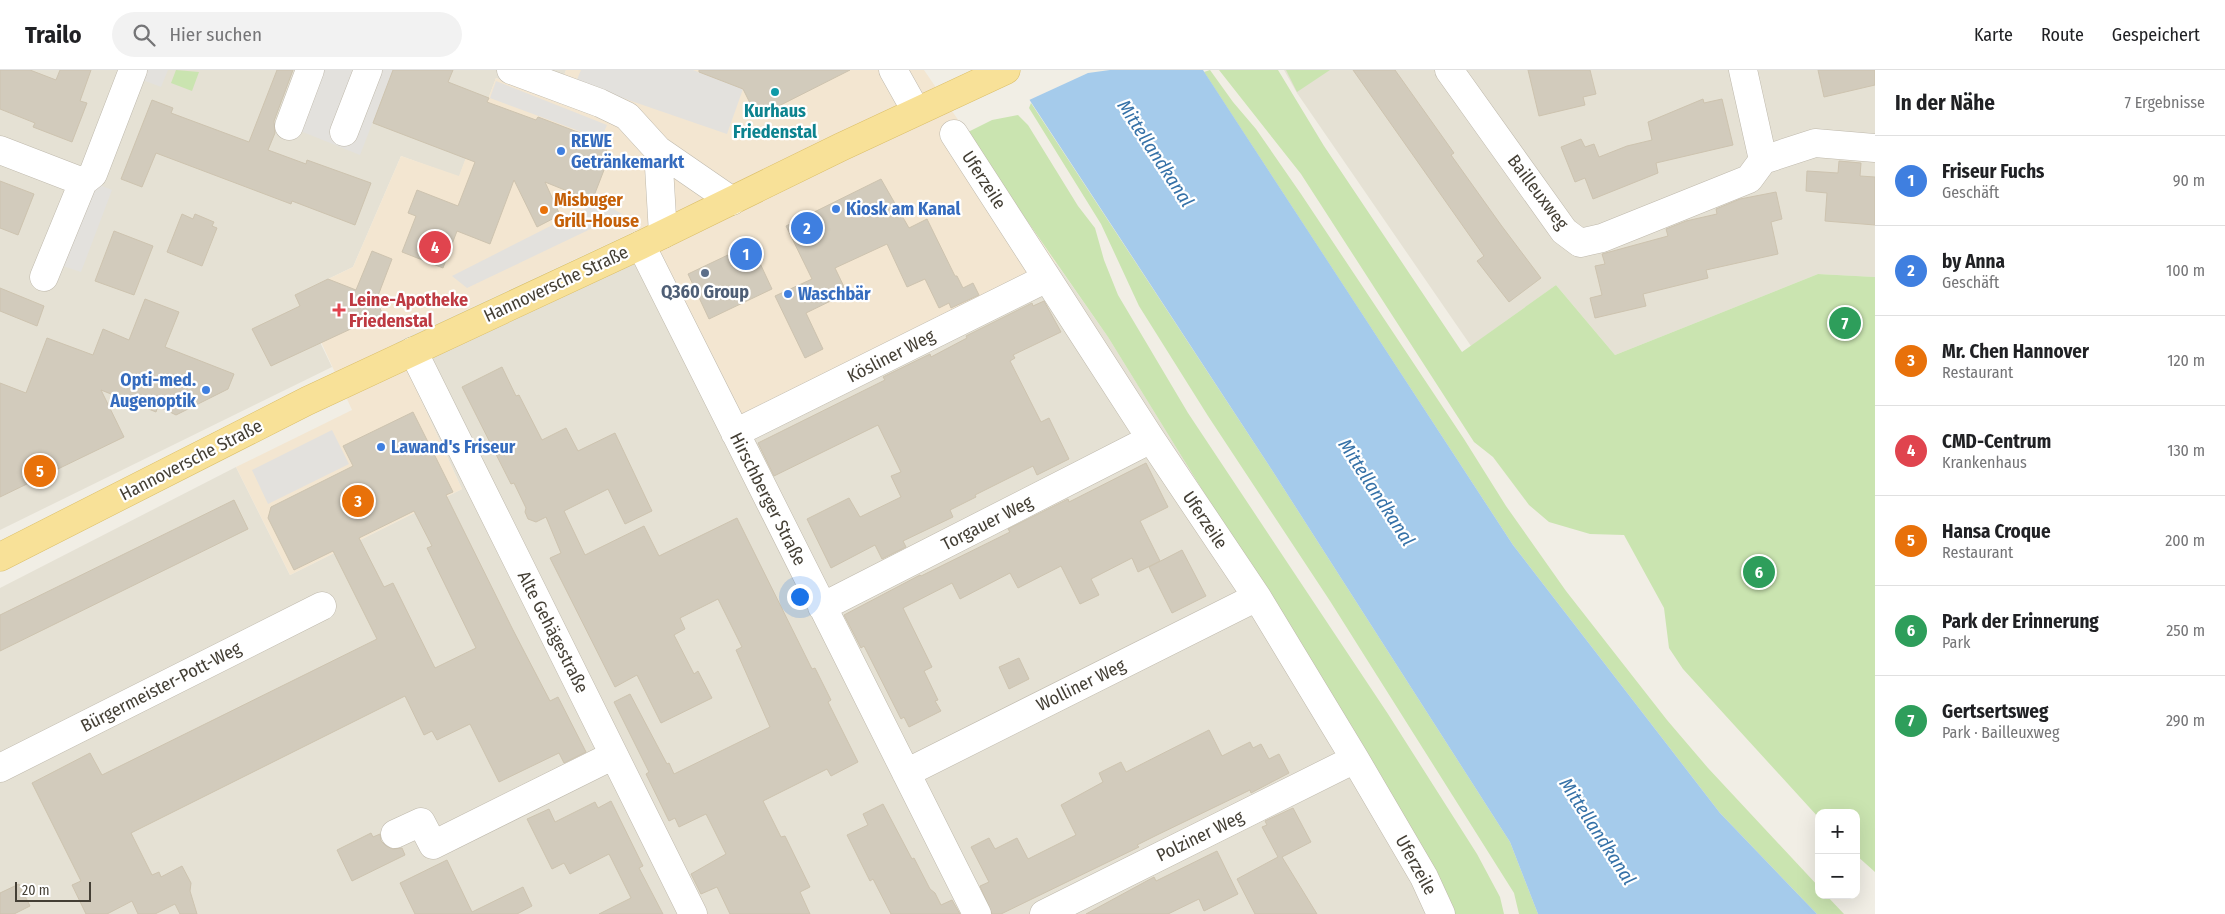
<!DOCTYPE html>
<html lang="de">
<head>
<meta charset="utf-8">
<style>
	:root { --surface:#fff; --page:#f2f2f2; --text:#202124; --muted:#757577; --line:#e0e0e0; --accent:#7c3aed }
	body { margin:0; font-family:"Fira Sans Condensed",sans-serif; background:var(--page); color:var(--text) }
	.controls { position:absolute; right:15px; bottom:15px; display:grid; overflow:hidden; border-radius:10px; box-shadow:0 5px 20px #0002 }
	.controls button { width:45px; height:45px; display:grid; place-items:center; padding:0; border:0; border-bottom:1px solid var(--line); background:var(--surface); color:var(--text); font:25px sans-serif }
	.scale { position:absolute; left:15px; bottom:12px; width:76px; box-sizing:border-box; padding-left:5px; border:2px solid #443f35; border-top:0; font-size:14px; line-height:18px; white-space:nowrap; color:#443f35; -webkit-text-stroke:4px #fff; paint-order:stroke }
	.you { position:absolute; left:799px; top:526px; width:18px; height:18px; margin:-12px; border:4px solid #fff; border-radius:50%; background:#1a73e8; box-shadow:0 0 0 8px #1a73e833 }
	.badge { display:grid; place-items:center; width:32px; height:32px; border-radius:50%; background:var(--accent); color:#fff; font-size:16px; font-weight:700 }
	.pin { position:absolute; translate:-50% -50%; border:2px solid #fff; box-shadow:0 1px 5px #0006 }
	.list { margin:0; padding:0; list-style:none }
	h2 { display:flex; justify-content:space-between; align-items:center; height:65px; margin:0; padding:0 20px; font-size:21px }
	h2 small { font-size:16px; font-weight:400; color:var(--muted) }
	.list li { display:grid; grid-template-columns:32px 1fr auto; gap:15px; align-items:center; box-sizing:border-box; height:90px; padding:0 20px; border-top:1px solid var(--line) }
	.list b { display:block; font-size:19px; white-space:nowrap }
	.list p { margin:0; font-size:16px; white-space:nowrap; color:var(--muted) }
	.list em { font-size:16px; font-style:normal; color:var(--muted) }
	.icon { flex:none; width:28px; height:28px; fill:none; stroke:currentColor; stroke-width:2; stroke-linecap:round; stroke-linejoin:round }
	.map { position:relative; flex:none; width:1875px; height:844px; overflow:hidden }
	header { display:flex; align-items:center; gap:30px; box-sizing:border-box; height:70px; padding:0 25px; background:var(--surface); border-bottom:1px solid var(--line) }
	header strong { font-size:24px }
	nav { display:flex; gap:28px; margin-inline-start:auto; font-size:18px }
	.search { width:350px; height:45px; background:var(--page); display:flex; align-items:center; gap:12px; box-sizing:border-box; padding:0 18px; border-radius:28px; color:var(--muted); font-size:19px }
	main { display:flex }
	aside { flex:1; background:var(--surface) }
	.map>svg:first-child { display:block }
	.residential { fill:#e5e1d4 }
	.commercial { fill:#f3e6d1 }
	.green { fill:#cae4b0 }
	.parking { fill:#e3e1dd }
	.water { fill:#a5cbeb }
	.pier { fill:#f1eee5 }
	.building { fill:#d2cbbc; stroke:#cdc3af; fill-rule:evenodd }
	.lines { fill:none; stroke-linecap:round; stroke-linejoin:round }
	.minor-casing { stroke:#bfb9ac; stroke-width:29 }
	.major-casing { stroke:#dbbf69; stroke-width:29 }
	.minor { stroke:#fff; stroke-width:28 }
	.major { stroke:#f8e198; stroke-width:28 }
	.culture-dot { fill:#0f9aa8; stroke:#fff; stroke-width:2 }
	.shop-dot { fill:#3f7fe0; stroke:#fff; stroke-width:2 }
	.food-dot { fill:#e8710a; stroke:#fff; stroke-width:2 }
	.service-dot { fill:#5c6f8a; stroke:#fff; stroke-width:2 }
	.health-dot { fill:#e0444e; stroke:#fff; stroke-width:2 }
	.labels { text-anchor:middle; stroke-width:4.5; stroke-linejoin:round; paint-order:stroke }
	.culture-label { font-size:18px; font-weight:bold; fill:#0d838f; stroke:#fff }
	.shop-label { font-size:18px; font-weight:bold; fill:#366cbe; stroke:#fff; text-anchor:start }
	.street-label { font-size:18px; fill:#443f35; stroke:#fff }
	.food-label { font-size:18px; font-weight:bold; fill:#c56008; stroke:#fff; text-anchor:start }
	.service-label { font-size:18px; font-weight:bold; fill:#4e5e75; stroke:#fff }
	.health-label { font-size:18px; font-weight:bold; fill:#be3a42; stroke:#fff; text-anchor:start }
	.water-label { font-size:19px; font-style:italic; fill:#3672a8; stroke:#fff }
</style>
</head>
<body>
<header>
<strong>Trailo</strong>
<div class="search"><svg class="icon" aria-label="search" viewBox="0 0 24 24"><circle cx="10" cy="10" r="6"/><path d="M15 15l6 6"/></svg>Hier suchen</div>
<nav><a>Karte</a><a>Route</a><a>Gespeichert</a></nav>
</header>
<main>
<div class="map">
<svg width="1875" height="844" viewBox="0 0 1875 844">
	<rect width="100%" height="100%" fill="#f1eee5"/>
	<path class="residential" d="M0,0h566l-11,29 -59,-21 -37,99 -58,-21 -48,111 -25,12 -26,26 30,62 -332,163z
		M1284,0h591v207l-57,-3 -203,81 -59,-70 -85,61 -174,-253z
		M641,159l98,193 317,-159 52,74 169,274 164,303h-1441v-326l236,-121 54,108 172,-86 -67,-146z"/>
	<path class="commercial" d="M566,0h358l132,193 -317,160 -99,-194 -245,114 67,146 -172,86 -54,-108 116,-57 -30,-66 -20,-39 -2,1 -5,-11 58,-28 48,-111 58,20 37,-98 59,21z"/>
	<path class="green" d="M176,0l23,2 -7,19 -21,-8z
		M1210,0l23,32 23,27 45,65 163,245 42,67 60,85 101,129 41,48 111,119v8h7l18,19h-27l-97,-101 -207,-268 -309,-473z
		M1219,0h59l46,76 138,206 94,-67 59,70 203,-81 57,3v595l-19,-17v-42h-37v5l-136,-149 -14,-21 -5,-40 -40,-73 -34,-1 -41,-12 -20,-17 -36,-48 -19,-15 -173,-268z
		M1286,0h44l-33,22z
		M1031,33l237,361 242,378 28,72h-19l-5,-21 -184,-292 -122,-185 -69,-110 -38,-82 -72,-116z
		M1018,45l10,10 50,81 17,22 9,32 14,35 70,118 200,301 89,140 23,43 4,17h-63l-164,-303 -169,-274 -142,-204 26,-13z"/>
	<path class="parking" d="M144,0h24l-7,17 -21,-8z
		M304,0h89l-33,85 -77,-31z
		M581,0h112l50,19 -16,45 -151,-52z
		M496,11l111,44 -6,14 -111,-41z
		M95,113l17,7 -31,82 -18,-6z
		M600,131l22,13 -155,74 -15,-12z
		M332,360l17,34 -81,40 -16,-34z"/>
	<path class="water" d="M1010,0h193l310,475 207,268 97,101h-279l-28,-72 -242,-378z"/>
	<path class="pier" d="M1007,0h103l-22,3 -61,28z"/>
	<path class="building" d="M0,0h30l26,10 4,-10h31l-11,31 7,2 -15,39 -39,-15 2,-4 -35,-14z
		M277,0h16l-19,51 1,12 -7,17 38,14 1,-4 64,23 -16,42 -63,-24 -1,3 -135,-51 -14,34 -21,-8 31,-79 21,8 -2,5 78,29z
		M393,0h60l-5,12 41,16 -2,4 49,18 2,-3 71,27 -10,24 5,2 -12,31 -47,-19 15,33 -23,12 -23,-47 -24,64 -33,-13 -14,37 -41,-16 14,-36 -8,-3 9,-23 41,16 17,-44 -102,-39z
		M699,0h151l-93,47 -14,-28 -44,-17z
		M1353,0h42l59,83 -3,2 50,70 40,53 -32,24 -32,-41 7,-5z
		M1528,0h62l6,24 -13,3 2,8 -46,11z
		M1818,0h57v15l-51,12z
		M1703,29l1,4 18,-4 11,46 -77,18 2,10 -65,26 -8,-21 -10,4 -14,-35 20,-8 4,8 9,-3 5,13 28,-11 25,-6 -4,-18z
		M1839,91l22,2 -1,13 15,1v48l-50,-4 2,-28 -21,-2 1,-20 31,2z
		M881,109l28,49 18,-9 28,57h2l6,12 10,-5 6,12 -28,13 -2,-5 -10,5 -14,-29 -18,8 -20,-43 -52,24 12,25 -41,20 17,36 -18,9 -30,-62 37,-17 -26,-53z
		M0,111l34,13 -16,41 -18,-7z
		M1776,122l6,27 -11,3 7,32 -72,16 2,8 -65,16 3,12 -51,12 -5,-20 12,-3 -7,-29 10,-2 -3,-10 66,-18 -2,-7 20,-8 31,-7 -1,-5 24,-10z
		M182,144l11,5 2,-5 19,8 -2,4 5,2 -15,38 -35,-14z
		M114,161l39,15 -19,49 -39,-14z
		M751,174l21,45 -63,30 -21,-45z
		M372,181l20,8 -16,42 7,13 -112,52 -19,-37 48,-23 -5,-11 33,-16 28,11z
		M0,218l44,18 -7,20 -37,-15z
		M145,229l34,13 -14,35 69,27 -6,15 -52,26 -18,-9 -2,6 -55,-22 23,47 -124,60v-114l26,10 21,-55 46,17 10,-26 26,11z
		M1044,231l17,31 -48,23 2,3 -5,3 31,61 8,-4 20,41 -32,16 -4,-9 -58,29 1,2 -26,13 3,7 -50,24 3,6 -24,12 -7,-14 -44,23 -24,-49 42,-21 11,19 41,-20 -10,-21 10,-4 -23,-47 -104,51 -16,-33 127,-63 -2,-3 47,-23 1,3 36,-19 -1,-2 66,-33 1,3z
		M502,297l14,29 3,-1 23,45 24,-12 12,23 37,-18 37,78 -27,13 -17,-35 -44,22 21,44 59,-29 15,30 78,-38 75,151 3,-1 16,32 -3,2 30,60 -27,14 -4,-7 -64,32 18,36 4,-1 25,51 -10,5 10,22h-80l-13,-27 -16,7 -10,-20 35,-20 -20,-40 -27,13 -4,-9 -6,3 -23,-47 3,-2 -35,-70 16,-8 37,70 2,-1 5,11 96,-47 -34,-77 6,-3 -24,-48 -38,19 5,11 -11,6 20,39 4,-3 14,27 -51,25 -24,-48 -22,12 -65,-129 11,-5 -15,-36 -10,5 -8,-3 -3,-7 1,-4 -12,-25 -3,1 -49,-97z
		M413,342l40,80 -7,3 67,135 37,71 8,-4 28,55 -22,11 -5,-10 -60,29 -29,-58 -33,16 -5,-9 -8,4 -19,-39 -274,137 21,42 7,-3 2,5 21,-11 9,17 -1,8 7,23h-17l-5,-10 -20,10h-17l-6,-13 -25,13h-21l-14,-29 9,-4 -49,-98 58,-30 12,22 275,-136 -44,-88 -39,19 -26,-52 3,-11 82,-41 -10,-20zM414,441l18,35 -5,2 49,100 -41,20 -42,-85 -9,4 -25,-49z
		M1146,393l22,44 -28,14 20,40 -22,11 -6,-14 -41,21 8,16 -19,9 -19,-38 -43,22 -8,-15 -50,26 -8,-16 -49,25 29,59 -8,4 14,29 -3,1 6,10 -32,16 -5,-10 -3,2 -37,-73 -3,2 -17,-33 76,-40 1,1 89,-44 -2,-3 60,-30 1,3z
		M234,430l14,29 -248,122v-36z
		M1182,480l24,46 -34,17 -23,-46z
		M1019,588l10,21 -20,10 -10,-22z
		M1209,660l13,26 28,-14 3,6 8,-4 8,15 10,-5 10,19 -38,20 -1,-3 -93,45 -20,10 2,2 -138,67h-9l-12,-28 9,-4 -18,-35 18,-9 6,11 22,-11 11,21 48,-24 -15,-30 42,-23 -4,-9 22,-11 5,10z
		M611,731l32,65 -4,2 24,46h-64l32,-16 -22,-44 -39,20 -6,-11 -12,6 -25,-50 22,-10 6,13 40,-20 3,6z
		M883,734l29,55 2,-1 16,31 5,4 6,12 11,-5 8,14h-69l-18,-35 -3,2 -23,-46 21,-10 -5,-11z
		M1293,738l18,34 -29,15 35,57h-62l-18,-35 41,-22 -16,-30 5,-2 -2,-4z
		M371,763l2,4 7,-3 1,7 5,5 7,3 9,-1 3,7 -53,26 -15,-31z
		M1217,781l21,43 -34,17 -5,-12 -31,15h-82l68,-37 2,4z
		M447,790l25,52 51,-25 9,19 -15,8h-102l-15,-31z
		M19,814l11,22 -16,8h-14v-21z"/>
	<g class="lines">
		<defs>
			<path id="minor" d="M511,0l89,33 27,13 31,34
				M893,0l23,41
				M1449,0l115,161 16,12 22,-5 147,-59 14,-19
				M1743,0l20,90
				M289,56l21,-56
				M344,62l24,-62
				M954,64l197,305 106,158 98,162 69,118 17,37
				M0,80l83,32
				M1763,90l52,-17 60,5
				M663,164l-5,-84 74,51
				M641,175l336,669
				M44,207l39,-95 10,-8 40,-104
				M413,281l280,563
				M735,363l312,-155
				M822,537l329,-168
				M0,698l322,-162
				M906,703l351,-176
				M395,764l26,-12 12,23 181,-90
				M1044,844l311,-155"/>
			<path id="major" d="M0,487l307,-156 334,-156 200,-98 165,-77"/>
		</defs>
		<use href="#minor" class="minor-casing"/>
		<use href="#major" class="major-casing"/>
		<use href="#minor" class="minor"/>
		<use href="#major" class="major"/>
	</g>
	<circle class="culture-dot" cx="775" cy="22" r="5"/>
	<g class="shop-dot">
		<circle cx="561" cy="81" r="5"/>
		<circle cx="836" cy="139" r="5"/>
		<circle cx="788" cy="224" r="5"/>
		<circle cx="206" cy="320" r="5"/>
		<circle cx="381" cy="377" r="5"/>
	</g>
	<circle class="food-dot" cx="544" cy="140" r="5"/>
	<circle class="service-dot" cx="705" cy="203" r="5"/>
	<path class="health-dot" d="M336.5 232.5h5v5h5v5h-5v5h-5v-5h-5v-5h5z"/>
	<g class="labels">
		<g class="culture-label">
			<text x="775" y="47">Kurhaus<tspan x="775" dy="21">Friedenstal</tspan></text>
		</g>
		<g class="shop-label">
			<text x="571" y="77">REWE<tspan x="571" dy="21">Getränkemarkt</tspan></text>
			<text x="846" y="145">Kiosk am Kanal</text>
			<text x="798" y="230">Waschbär</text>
			<text x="196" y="316" text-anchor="end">Opti-med.<tspan x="196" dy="21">Augenoptik</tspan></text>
			<text x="391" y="383">Lawand's Friseur</text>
		</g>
		<g class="street-label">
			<text transform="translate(984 110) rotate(57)" y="6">Uferzeile</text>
			<text transform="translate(1538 122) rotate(53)" y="6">Bailleuxweg</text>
			<text transform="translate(556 214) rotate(-25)" y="6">Hannoversche Straße</text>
			<text transform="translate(891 286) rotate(-27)" y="6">Kösliner Weg</text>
			<text transform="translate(191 390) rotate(-27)" y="6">Hannoversche Straße</text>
			<text transform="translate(768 429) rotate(63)" y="6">Hirschberger Straße</text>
			<text transform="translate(1205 450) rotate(56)" y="6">Uferzeile</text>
			<text transform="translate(987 453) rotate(-27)" y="6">Torgauer Weg</text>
			<text transform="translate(553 562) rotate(63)" y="6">Alte Gehägestraße</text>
			<text transform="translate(1081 615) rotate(-26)" y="6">Wolliner Weg</text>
			<text transform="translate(161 617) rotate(-27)" y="6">Bürgermeister-Pott-Weg</text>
			<text transform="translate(1200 766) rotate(-26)" y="6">Polziner Weg</text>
			<text transform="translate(1416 795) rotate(61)" y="6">Uferzeile</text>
		</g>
		<g class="food-label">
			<text x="554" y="136">Misbuger<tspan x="554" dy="21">Grill-House</tspan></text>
		</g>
		<g class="service-label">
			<text x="705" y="228">Q360 Group</text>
		</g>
		<g class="health-label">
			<text x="349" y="236">Leine-Apotheke<tspan x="349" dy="21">Friedenstal</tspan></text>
		</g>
		<g class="water-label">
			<text transform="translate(1156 83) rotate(57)" y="7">Mittellandkanal</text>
			<text transform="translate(1377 422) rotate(57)" y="7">Mittellandkanal</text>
			<text transform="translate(1598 761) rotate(57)" y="7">Mittellandkanal</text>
		</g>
	</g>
</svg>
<div class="controls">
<button>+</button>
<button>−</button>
</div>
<div class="scale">20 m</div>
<div class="you"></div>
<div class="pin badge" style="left:746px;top:184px;background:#3f7fe0">1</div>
<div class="pin badge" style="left:807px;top:158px;background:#3f7fe0">2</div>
<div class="pin badge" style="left:358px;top:431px;background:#e8710a">3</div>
<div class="pin badge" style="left:435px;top:177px;background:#e0444e">4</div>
<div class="pin badge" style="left:40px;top:401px;background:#e8710a">5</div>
<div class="pin badge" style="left:1759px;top:502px;background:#2e9e5b">6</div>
<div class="pin badge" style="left:1845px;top:253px;background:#2e9e5b">7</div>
</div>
<aside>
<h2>In der Nähe<small>7 Ergebnisse</small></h2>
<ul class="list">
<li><span class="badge" style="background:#3f7fe0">1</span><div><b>Friseur Fuchs</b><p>Geschäft</p></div><em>90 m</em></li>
<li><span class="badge" style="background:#3f7fe0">2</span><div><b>by Anna</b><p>Geschäft</p></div><em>100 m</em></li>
<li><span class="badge" style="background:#e8710a">3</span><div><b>Mr. Chen Hannover</b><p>Restaurant</p></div><em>120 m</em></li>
<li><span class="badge" style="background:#e0444e">4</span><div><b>CMD-Centrum</b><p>Krankenhaus</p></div><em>130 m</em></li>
<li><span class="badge" style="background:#e8710a">5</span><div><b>Hansa Croque</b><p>Restaurant</p></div><em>200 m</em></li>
<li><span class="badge" style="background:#2e9e5b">6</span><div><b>Park der Erinnerung</b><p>Park</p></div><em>250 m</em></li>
<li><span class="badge" style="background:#2e9e5b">7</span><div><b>Gertsertsweg</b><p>Park · Bailleuxweg</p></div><em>290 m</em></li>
</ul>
</aside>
</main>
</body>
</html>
